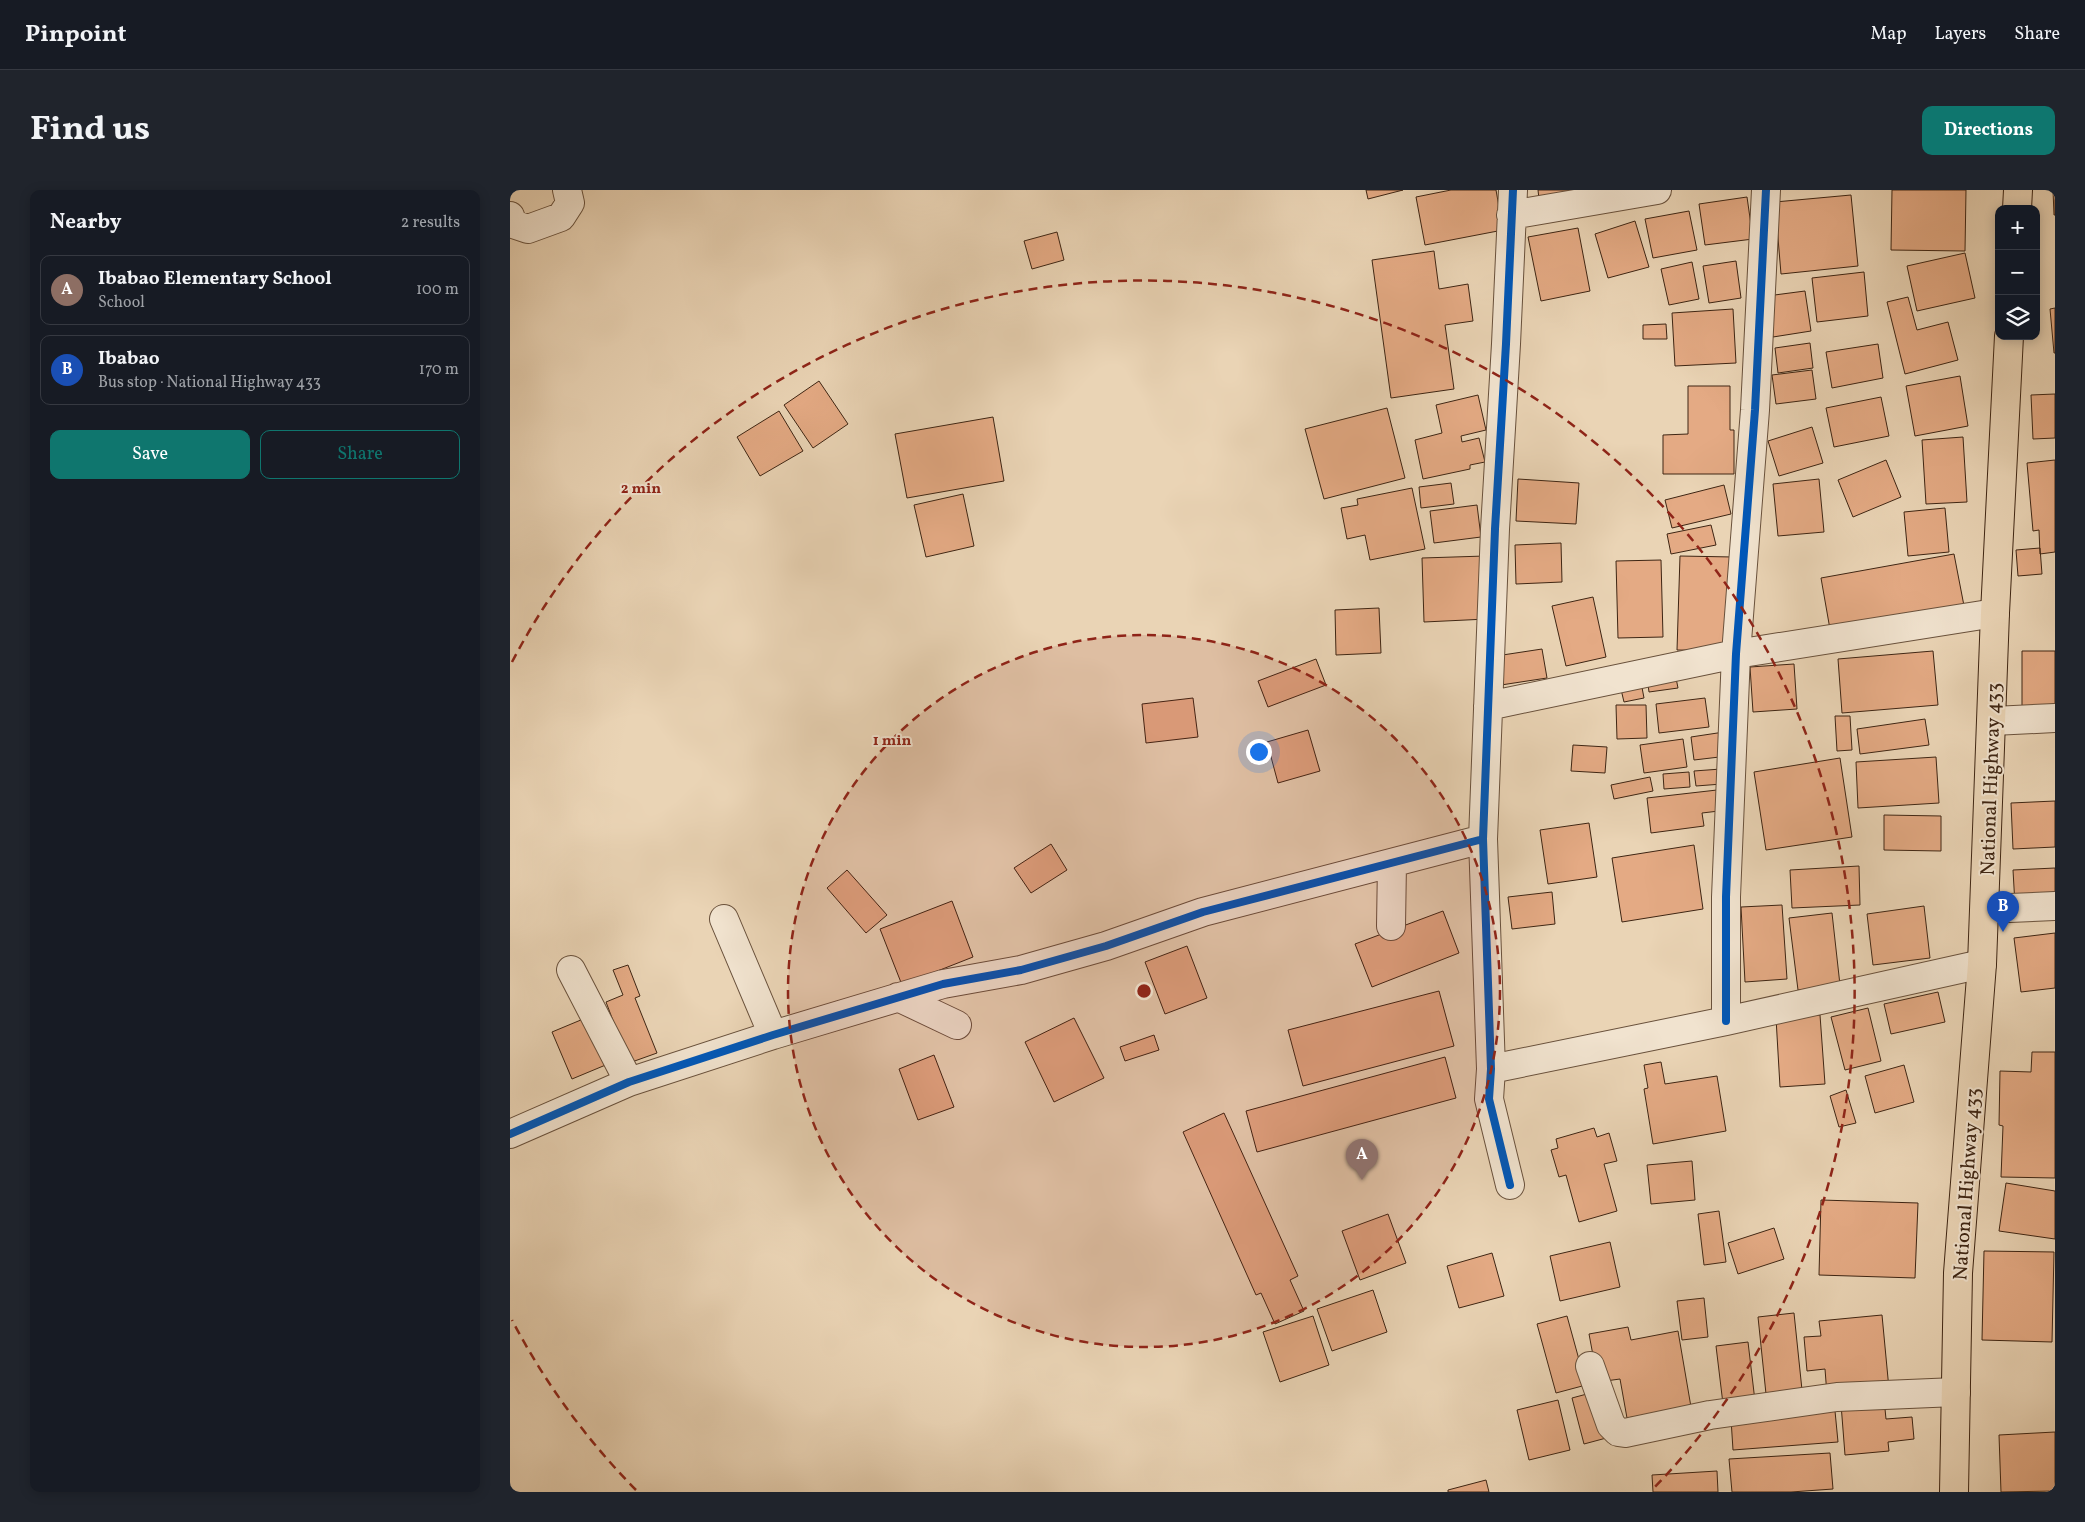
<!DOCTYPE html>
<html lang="en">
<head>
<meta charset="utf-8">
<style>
	:root { --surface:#171b24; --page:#20242c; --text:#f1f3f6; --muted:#9ea1a6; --line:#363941; --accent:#0f766e }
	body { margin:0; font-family:Vollkorn,serif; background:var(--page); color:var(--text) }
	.controls { position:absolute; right:15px; top:15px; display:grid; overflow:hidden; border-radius:10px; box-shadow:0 2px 12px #0003 }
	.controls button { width:45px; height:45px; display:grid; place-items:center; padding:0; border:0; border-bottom:1px solid var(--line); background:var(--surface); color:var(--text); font:25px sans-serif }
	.you { position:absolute; left:748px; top:561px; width:18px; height:18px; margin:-12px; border:4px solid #fff; border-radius:50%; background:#1a73e8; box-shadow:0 0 0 8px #1a73e833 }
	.badge { display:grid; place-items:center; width:32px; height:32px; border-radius:50%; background:var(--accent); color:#fff; font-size:16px; font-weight:700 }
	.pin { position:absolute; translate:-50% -41px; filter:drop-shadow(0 1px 2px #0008) }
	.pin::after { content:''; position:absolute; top:26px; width:18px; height:15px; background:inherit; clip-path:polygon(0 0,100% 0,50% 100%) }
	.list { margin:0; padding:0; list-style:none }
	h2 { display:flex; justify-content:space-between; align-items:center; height:65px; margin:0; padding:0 20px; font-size:21px }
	h2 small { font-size:16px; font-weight:400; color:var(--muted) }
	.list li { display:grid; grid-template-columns:32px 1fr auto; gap:15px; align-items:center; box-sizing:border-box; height:70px; margin:0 10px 10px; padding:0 10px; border:1px solid var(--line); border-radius:10px }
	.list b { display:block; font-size:19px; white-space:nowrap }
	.list p { margin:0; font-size:16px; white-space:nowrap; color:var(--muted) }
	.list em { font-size:16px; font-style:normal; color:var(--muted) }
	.actions { display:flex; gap:10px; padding:15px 20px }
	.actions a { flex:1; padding:11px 0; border:1px solid var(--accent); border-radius:10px; text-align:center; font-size:18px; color:var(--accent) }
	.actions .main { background:var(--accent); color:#fff }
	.icon { flex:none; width:28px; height:28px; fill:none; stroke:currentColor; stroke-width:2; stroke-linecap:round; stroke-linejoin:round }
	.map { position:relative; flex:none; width:1545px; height:1302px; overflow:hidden; border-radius:10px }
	header { display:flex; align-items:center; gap:30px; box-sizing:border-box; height:70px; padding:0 25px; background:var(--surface); border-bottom:1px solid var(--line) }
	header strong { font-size:24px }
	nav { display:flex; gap:28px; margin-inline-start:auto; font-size:18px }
	.intro { display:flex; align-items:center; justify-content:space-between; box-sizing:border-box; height:120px; padding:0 30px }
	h1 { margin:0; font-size:35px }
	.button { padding:12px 22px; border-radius:10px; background:var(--accent); color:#fff; font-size:18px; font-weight:700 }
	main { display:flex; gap:30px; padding:0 30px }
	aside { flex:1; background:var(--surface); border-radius:10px; box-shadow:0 2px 12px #0003 }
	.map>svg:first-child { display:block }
	.building { fill:#e4aa84; stroke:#3e2513 }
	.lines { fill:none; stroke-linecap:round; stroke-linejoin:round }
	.minor-casing { stroke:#69513c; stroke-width:30 }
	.major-casing { stroke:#3e2513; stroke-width:30 }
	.minor { stroke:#f1e3cf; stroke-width:28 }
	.major { stroke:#ead4b5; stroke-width:28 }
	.cycleway-casing { stroke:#f1e3cf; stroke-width:11 }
	.cycleway { stroke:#0057b8; stroke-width:8 }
	.ring { fill:none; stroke:#8f2418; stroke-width:2.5; stroke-dasharray:9 6 }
	.labels { text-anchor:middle; stroke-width:4; stroke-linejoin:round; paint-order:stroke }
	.street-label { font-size:20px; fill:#3e2513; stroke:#f1e3cf }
	.centre { fill:#8f2418; stroke:#f1e3cf; stroke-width:2.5 }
	.ring-label { font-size:15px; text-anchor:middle; font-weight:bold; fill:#8f2418; stroke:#f1e3cf; stroke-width:4; stroke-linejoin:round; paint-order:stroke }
</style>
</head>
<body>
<header>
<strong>Pinpoint</strong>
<nav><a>Map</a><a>Layers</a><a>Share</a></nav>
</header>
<div class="intro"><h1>Find us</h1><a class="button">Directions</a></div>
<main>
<aside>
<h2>Nearby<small>2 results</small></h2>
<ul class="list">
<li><span class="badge" style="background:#8d6e63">A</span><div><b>Ibabao Elementary School</b><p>School</p></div><em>100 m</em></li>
<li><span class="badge" style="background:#1a4fb4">B</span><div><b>Ibabao</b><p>Bus stop · National Highway 433</p></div><em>170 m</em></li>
</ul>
<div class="actions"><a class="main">Save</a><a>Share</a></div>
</aside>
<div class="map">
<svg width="1545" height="1302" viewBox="0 0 1545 1302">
	<rect width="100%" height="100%" fill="#ead4b5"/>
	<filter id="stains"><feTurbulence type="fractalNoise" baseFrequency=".004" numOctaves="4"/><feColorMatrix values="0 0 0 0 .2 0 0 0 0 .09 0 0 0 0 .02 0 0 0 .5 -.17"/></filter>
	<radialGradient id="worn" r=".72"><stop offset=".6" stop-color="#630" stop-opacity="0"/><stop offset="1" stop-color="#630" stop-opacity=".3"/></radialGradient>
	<path class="building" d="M856,0h37l-35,9z
		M941,0h45l7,40 -78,15 -9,-48z
		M1028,0h52l-51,9z
		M1382,0h74l-1,61 -74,-1z
		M1543,0h2v25h-1z
		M1341,5l7,71 -77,8 -6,-72z
		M1237,7l6,42 -48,6 -6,-41z
		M1179,21l8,39 -44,8 -8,-39z
		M1125,31l14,46 -41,11 -13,-44z
		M1068,38l12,63 -49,10 -13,-64z
		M547,42l7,28 -32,9 -8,-28z
		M924,61l5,38 29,-5 5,37 -28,4 9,64 -63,9 -19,-138z
		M1455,63l10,45 -58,13 -10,-45z
		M1226,71l5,37 -32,5 -6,-37z
		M1182,72l7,37 -30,6 -8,-36z
		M1354,82l4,44 -51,6 -5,-44z
		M1295,101l6,40 -38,6 -6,-41z
		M1398,107l9,33 31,-8 10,38 -53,14 -18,-72z
		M1545,118v45h-1l-4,-44z
		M1223,119l3,54 -61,3 -3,-53z
		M1156,134l1,15h-24v-14z
		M1300,153l3,25 -35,5 -3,-25z
		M1368,154l5,34 -51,10 -6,-36z
		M1302,180l4,29 -40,5 -4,-29z
		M1450,186l8,50 -53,10 -9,-50z
		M309,191l29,43 -35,24 -29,-43z
		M1178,196h42v44h4v44h-71v-39l25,-1z
		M1545,204v44l-22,1 -2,-44z
		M968,205l8,35 -25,6 1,6 17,-4 6,24 -15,3v4l-47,10 -8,-39 27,-7 -6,-28z
		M1371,207l8,39 -55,11 -8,-39z
		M877,218l18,70 -81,21 -19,-70z
		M269,221l24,40 -43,25 -23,-39z
		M483,227l11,64 -97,17 -12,-64z
		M1302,237l11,36 -44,13 -11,-35z
		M1453,247l4,65 -41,2 -4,-64z
		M1376,270l15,37 -48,20 -15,-37z
		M1545,270v92l-15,2 -1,-24 -6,1 -6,-68z
		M1008,289l61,4 -3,41 -60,-3z
		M1309,289l5,53 -46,4 -5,-52z
		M941,293l3,21 -33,4 -2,-21z
		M1214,295l7,29 -59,14 -7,-28z
		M902,298l13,61 -55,11 -5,-25 -18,4 -6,-31 17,-3 -1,-6z
		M453,304l11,52 -48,11 -12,-52z
		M967,315l4,32 -47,6 -4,-32z
		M1435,318l4,44 -41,4 -4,-44z
		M1201,335l5,20 -45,9 -4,-20z
		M1051,353l1,39 -46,2 -1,-39z
		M1530,358l2,26 -24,2 -2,-26z
		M1444,364l11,57 -134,24 -10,-57z
		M975,366l2,63 -63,3 -2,-64z
		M1170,366l53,1 -3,94 -53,-1z
		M1151,370l2,77 -45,1 -2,-77z
		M1083,407l13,60 -40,9 -14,-60z
		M869,418l2,45 -45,2 -1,-45z
		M1032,459l5,29 -46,7 -5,-29z
		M1423,461l5,54 -96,8 -4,-54z
		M1512,461h33v63h-33z
		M806,469l10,26 -58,22 -10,-26z
		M1284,474l3,45 -44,3 -3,-45z
		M1165,483l3,15 -29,4 -2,-15z
		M1130,487l4,21 -20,4 -5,-21z
		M683,508l5,39 -52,6 -4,-39z
		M1195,508l4,29 -50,6 -3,-29z
		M1106,515h30l1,33 -30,1z
		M1325,526h15l2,34 -15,1z
		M1415,529l4,26 -69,9 -3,-25z
		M798,540l12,41 -42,12 -11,-41z
		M1214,542l4,24 -34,4 -3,-23z
		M1173,549l4,28 -43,6 -4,-28z
		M1063,555l34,2 -2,26 -34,-2z
		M1426,567l3,46 -81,5 -2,-46z
		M1330,568l12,79 -86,13 -12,-78z
		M1211,579l1,15 -26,2 -2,-15z
		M1179,582l1,15 -26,2 -1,-15z
		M1140,587l3,14 -39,8 -3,-14z
		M1207,600l2,21 -17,2 2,13 -53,7 -4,-35z
		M1545,611v46l-42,2 -2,-46z
		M1374,625l57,1v35l-57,-1z
		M1079,633l8,54 -49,7 -8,-54z
		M541,654l16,26 -36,23 -17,-25z
		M1184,655l9,64 -81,13 -10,-64z
		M1349,676l1,39 -68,3 -2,-38z
		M1545,678v35l-40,2 -2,-35z
		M337,680l40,45 -21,18 -39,-45z
		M1042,702l3,32 -43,5 -4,-32z
		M442,711l21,56 -71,28 -22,-56z
		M1272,715l5,74 -42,3 -4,-75z
		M1414,716l6,52 -57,7 -6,-51z
		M933,721l16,42 -87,34 -17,-43z
		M1322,723l8,72 -42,5 -9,-72z
		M1545,743v55l-34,4 -7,-54z
		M677,756l20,52 -42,16 -20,-52z
		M118,775l12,31 -5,2 22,55 -28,10 -23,-61 17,-7 -10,-25z
		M929,801l15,55 -151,40 -15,-56z
		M1428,802l7,30 -54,12 -7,-30z
		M1358,818l13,53 -36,9 -14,-53z
		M1310,825l5,69 -45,3 -4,-69z
		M78,827l20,47 -36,15 -20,-47z
		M564,828l30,60 -50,24 -29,-60z
		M644,845l5,15 -34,11 -5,-14z
		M1522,862h23v126l-54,-1 2,-51 -4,-1 1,-54 31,1z
		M424,865l20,52 -36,13 -19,-51z
		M935,867l11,41 -199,54 -11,-41z
		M1151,872l4,22 52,-8 9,55 -73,13 -9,-55 4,-1 -4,-23z
		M1394,875l10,37 -39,11 -10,-37z
		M1336,900l10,33 -17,4 -9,-31z
		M714,923l74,163 -8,4 14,31 -29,13 -14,-31 -5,2 -73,-163z
		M1084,938l3,9 12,-4 8,28 -13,3 13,47 -38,11 -13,-47 -7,2 -8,-27 7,-2 -2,-9z
		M1182,971l3,39 -44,4 -4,-39z
		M1496,993l49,8v48l-56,-8z
		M1311,1010l97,3 -3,75 -96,-3z
		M1209,1021l7,51 -22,3 -6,-51z
		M878,1024l18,49 -46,17 -18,-49z
		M1264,1038l10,31 -46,15 -10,-31z
		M1100,1052l10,45 -60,14 -10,-45z
		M1474,1061l70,1 -2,90 -70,-2z
		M982,1063l12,43 -45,12 -12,-42z
		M863,1100l14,42 -55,19 -15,-42z
		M1194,1108l4,39 -26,3 -5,-39z
		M1284,1123l8,77 -36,4 -8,-77z
		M1372,1125l7,74 -62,6 -2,-26 -18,2 -3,-34 17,-1 -2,-15z
		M803,1126l16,49 -49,17 -17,-50z
		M1057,1126l19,69 -30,8 -19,-69z
		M1118,1137l3,13 47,-9 13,76 -64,11 -7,-39 -22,3 -9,-48z
		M1238,1152l7,59 -32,3 -7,-58z
		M1088,1201l12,46 -26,7 -12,-46z
		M1374,1209l2,20 26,-2 2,22 -26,3 1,9 -44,4 -4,-51z
		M1048,1210l12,50 -41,10 -12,-50z
		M1325,1221l3,31 -105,8 -2,-31z
		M1545,1242v59l-54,1 -2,-57z
		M1320,1263l3,36 -42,3h-59l-3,-33z
		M1207,1281l1,21h-65l-1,-17z
		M976,1290l3,12h-41v-2z"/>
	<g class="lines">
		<defs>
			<path id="minor" d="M1001,25l146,-25
				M0,26l3,8 15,5 33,-12 9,-14 -3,-13
				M978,516l248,-52 259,-41
				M1483,531l62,-3
				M1475,719l70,-3
				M214,729l49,116
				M881,736l1,-63
				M61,780l58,112
				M388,807l59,28
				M1216,831v-124l10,-243 19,-244 11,-220
				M981,879l235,-48 256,-57
				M0,944l119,-52 144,-47 170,-51 78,-14 85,-24 97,-34 280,-73
				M1000,995l-21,-86 2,-30 -8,-230 12,-310 11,-185 7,-154
				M1080,1176l21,59 7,7 7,1 85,-18 127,-18 119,-5"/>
			<path id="major" d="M1507,19l1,-19
				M1444,1302l4,-219 24,-309 13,-351 14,-277"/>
		</defs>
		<use href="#minor" class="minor-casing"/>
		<use href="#major" class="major-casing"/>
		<use href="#minor" class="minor"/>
		<use href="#major" class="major"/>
		<defs>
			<path id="cycleway" d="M1216,831v-124l10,-243 19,-244 11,-220
				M0,944l119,-52 144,-47 170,-51 78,-14 85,-24 97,-34 280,-73
				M1000,995l-21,-86 2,-30 -8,-230 12,-310 11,-185 7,-154"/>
		</defs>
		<use href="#cycleway" class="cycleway-casing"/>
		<use href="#cycleway" class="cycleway"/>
	</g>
	<circle cx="634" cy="801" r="356" fill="#8f2418" fill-opacity=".12"/>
	<g class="ring">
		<circle cx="634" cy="801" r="356"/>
		<path d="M126 1300A712 712 0 0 1 2 1130M2 472A712 712 0 1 1 1142 1300"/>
	</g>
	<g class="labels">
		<g class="street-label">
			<text transform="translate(1480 589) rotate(-88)" y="7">National Highway 433</text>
			<text transform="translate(1456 994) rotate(-86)" y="7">National Highway 433</text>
		</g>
	</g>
	<circle cx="634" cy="801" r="8" class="centre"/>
	<g class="ring-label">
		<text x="131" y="303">2 min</text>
		<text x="382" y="555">1 min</text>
	</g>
	<rect width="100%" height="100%" filter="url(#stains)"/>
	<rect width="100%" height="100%" fill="url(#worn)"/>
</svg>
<div class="controls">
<button>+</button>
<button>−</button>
<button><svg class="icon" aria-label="layers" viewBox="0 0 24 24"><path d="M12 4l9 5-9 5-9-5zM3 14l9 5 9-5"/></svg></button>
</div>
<div class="you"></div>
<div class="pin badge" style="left:852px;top:990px;background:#8d6e63">A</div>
<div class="pin badge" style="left:1493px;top:742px;background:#1a4fb4">B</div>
</div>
</main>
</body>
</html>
